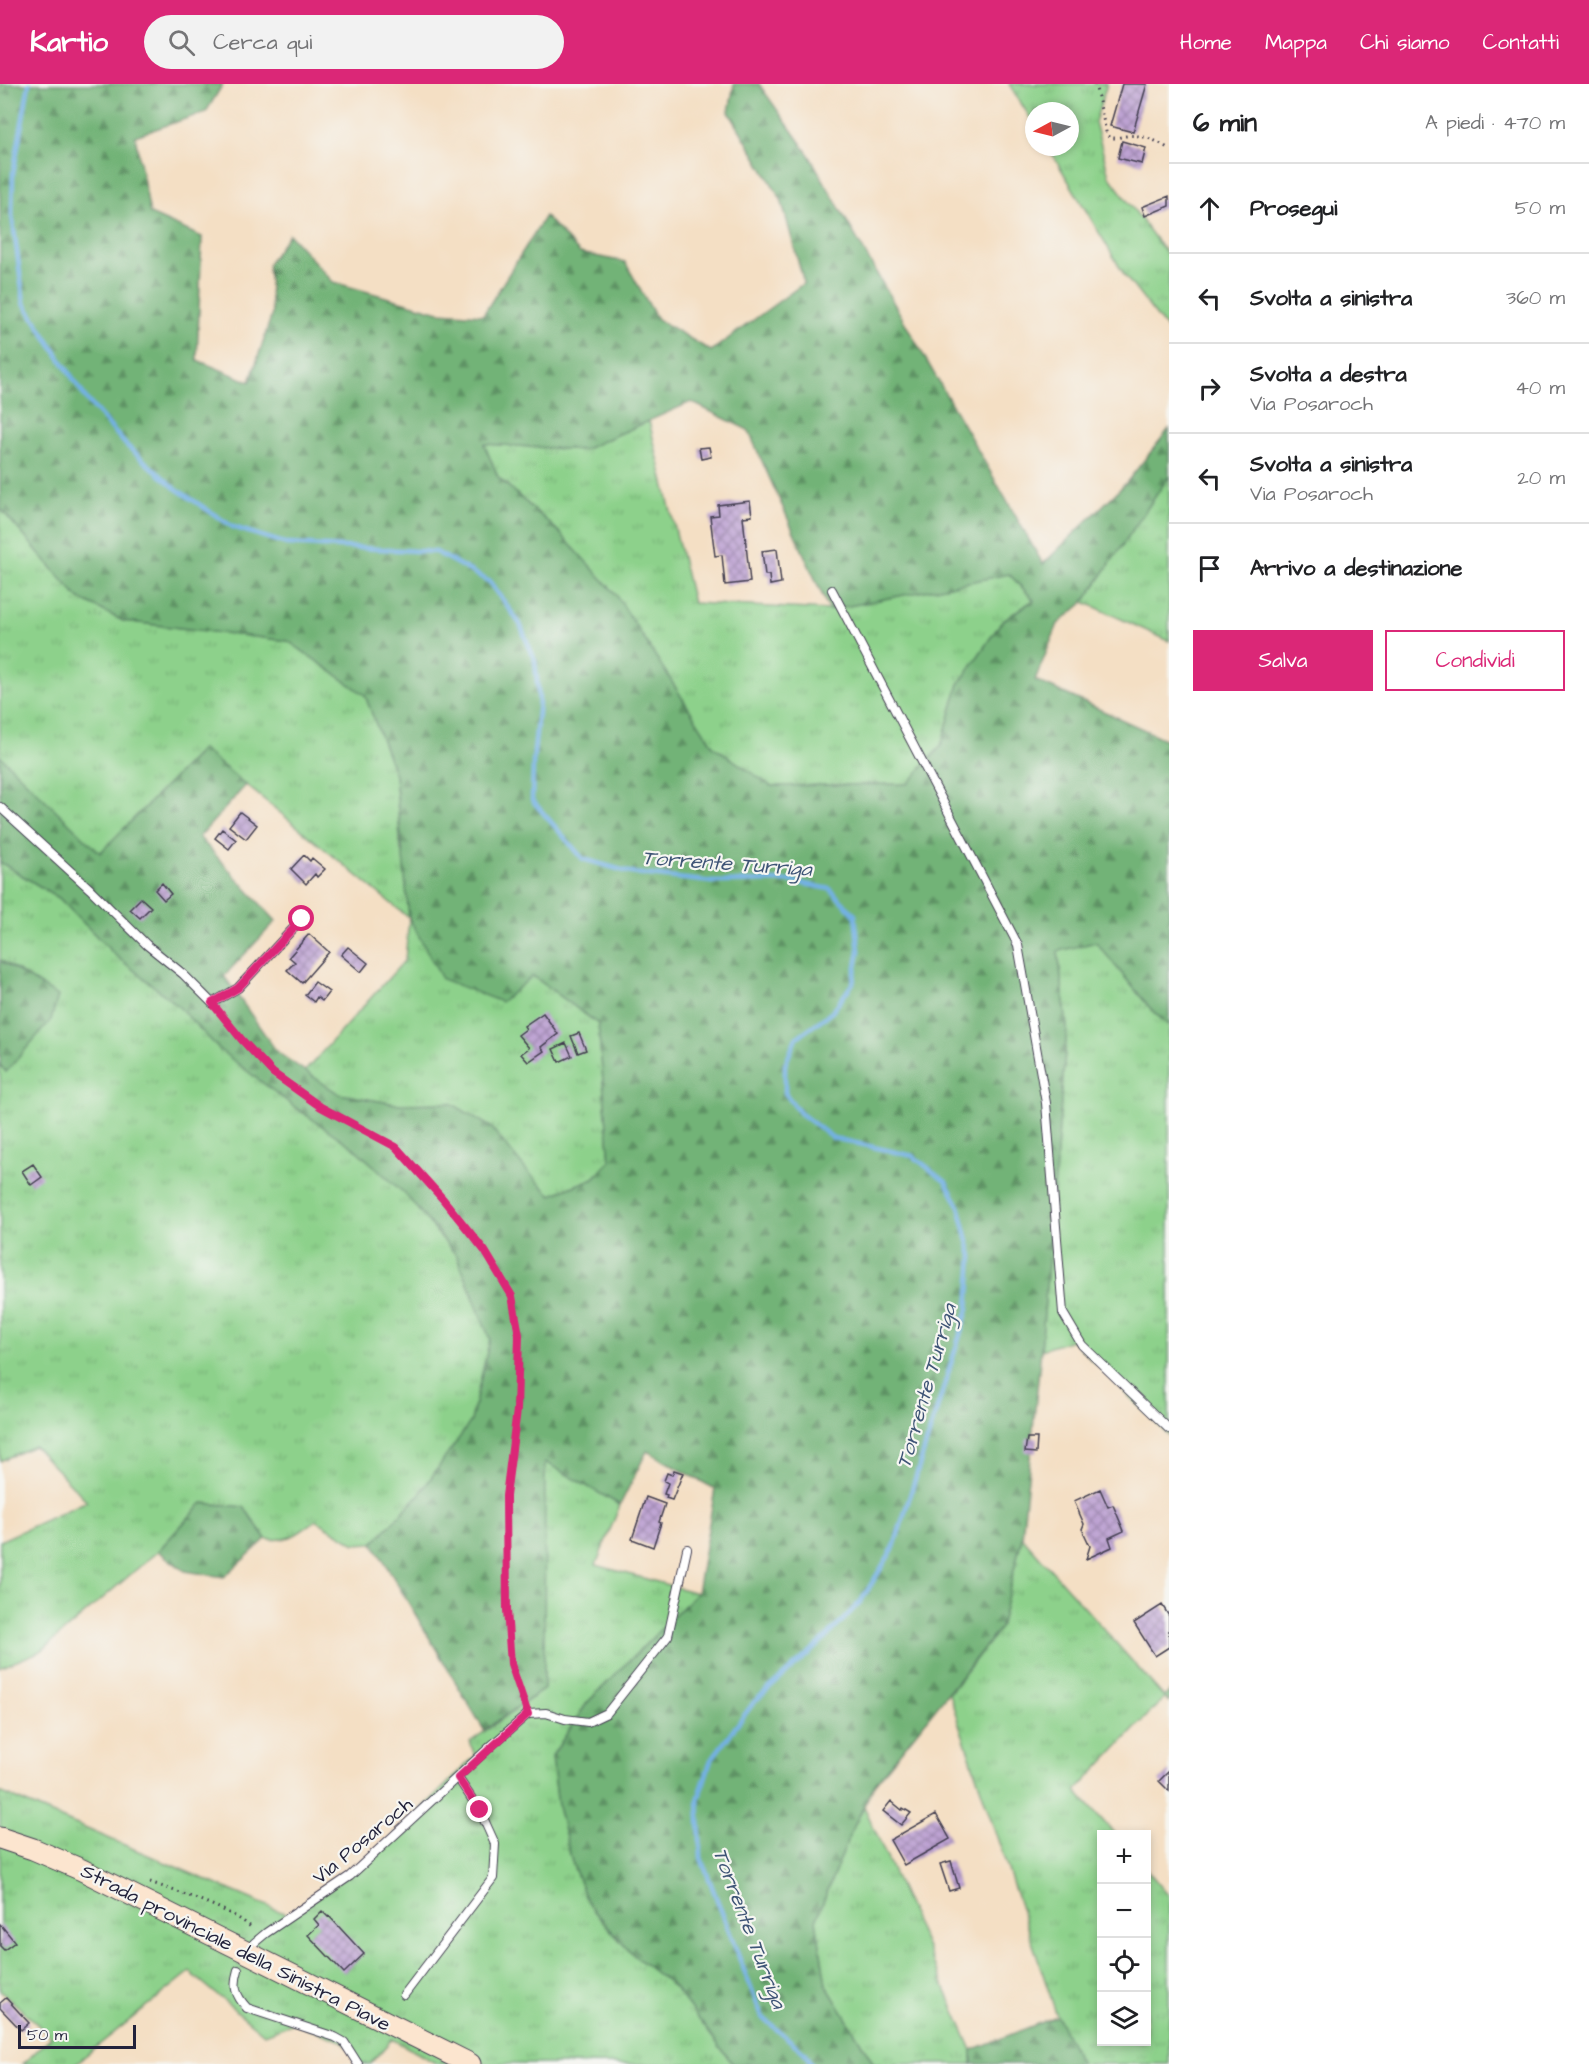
<!DOCTYPE html>
<html lang="it">
<head>
<meta charset="utf-8">
<style>
	:root { --surface:#fff; --page:#f2f2f2; --text:#202124; --muted:#757577; --line:#e0e0e0; --accent:#db2777 }
	body { margin:0; font-family:"Architects Daughter",sans-serif; background:var(--page); color:var(--text) }
	.controls { position:absolute; right:18px; bottom:18px; display:grid; overflow:hidden; border-radius:0px; box-shadow:0 3px 9px #0003 }
	.controls button { width:54px; height:54px; display:grid; place-items:center; padding:0; border:0; border-bottom:2px solid var(--line); background:var(--surface); color:var(--text); font:30px sans-serif }
	.compass { position:absolute; left:1025px; top:18px; width:54px; height:54px; border-radius:50%; background:var(--surface); box-shadow:0 3px 9px #0003; rotate:263deg }
	.scale { position:absolute; left:18px; bottom:15px; width:118px; box-sizing:border-box; padding-left:6px; border:3px solid #22223b; border-top:0; font-size:16px; line-height:21px; white-space:nowrap; color:#22223b; -webkit-text-stroke:4px #f6f6f2; paint-order:stroke }
	.stop { position:absolute; width:18px; height:18px; margin:-14px; border:4px solid #db2777; border-radius:50%; background:#fff }
	.stop.end { background:#db2777; border-color:#fff; box-shadow:0 2px 6px #0008 }
	.list { margin:0; padding:0; list-style:none }
	h2 { display:flex; justify-content:space-between; align-items:center; height:78px; margin:0; padding:0 24px; font-size:26px }
	h2 small { font-size:20px; font-weight:400; color:var(--muted) }
	.list li { display:grid; grid-template-columns:39px 1fr auto; gap:18px; align-items:center; box-sizing:border-box; height:90px; padding:0 24px; border-top:2px solid var(--line) }
	.list b { display:block; font-size:22px; white-space:nowrap }
	.list p { margin:0; font-size:20px; white-space:nowrap; color:var(--muted) }
	.list em { font-size:20px; font-style:normal; color:var(--muted) }
	.actions { display:flex; gap:12px; padding:18px 24px }
	.actions a { flex:1; padding:14px 0; border:2px solid var(--accent); border-radius:0px; text-align:center; font-size:21px; color:var(--accent) }
	.actions .main { background:var(--accent); color:#fff }
	.icon { flex:none; width:33px; height:33px; fill:none; stroke:currentColor; stroke-width:2; stroke-linecap:round; stroke-linejoin:round }
	.map { position:relative; flex:none; width:1169px; height:1980px; overflow:hidden }
	header { display:flex; align-items:center; gap:36px; box-sizing:border-box; height:84px; padding:0 30px; background:var(--accent); color:#fff }
	header strong { font-size:28px }
	nav { display:flex; gap:33px; margin-inline-start:auto; font-size:21px }
	.search { width:420px; height:54px; background:var(--page); display:flex; align-items:center; gap:15px; box-sizing:border-box; padding:0 21px; border-radius:33px; color:var(--muted); font-size:22px }
	main { display:flex }
	aside { flex:1; background:var(--surface) }
	.map>svg:first-child { display:block }
	.grass { fill:url(#grass-tufts); stroke:#587a63; stroke-width:1.5 }
	.forest { fill:url(#forest-firs); stroke:#4a6a59; stroke-width:1.5; fill-rule:evenodd }
	.lines { fill:none; stroke-linecap:round; stroke-linejoin:round }
	.stream { stroke:#73b1e5; stroke-width:4.5 }
	.building { fill:url(#building-cross-hatch) }
	.service-casing { stroke:#423e50; stroke-width:10 }
	.secondary-casing { stroke:#423e50; stroke-width:23 }
	.path { stroke:#423e50; stroke-width:3; stroke-dasharray:1.5 4.5; stroke-linecap:butt }
	.service { stroke:#fff; stroke-width:8 }
	.secondary { stroke:#fce5cf; stroke-width:21 }
	.route { stroke:#db2777; stroke-width:8 }
	.labels { text-anchor:middle; stroke-width:4.5; stroke-linejoin:round; paint-order:stroke }
	.street-label { font-size:20px; fill:#22223b; stroke:#f6f6f2 }
	.water-label { font-size:21px; font-style:italic; fill:#3e5476; stroke:#f6f6f2 }
</style>
</head>
<body>
<header>
<strong>Kartio</strong>
<div class="search"><svg class="icon" aria-label="search" viewBox="0 0 24 24"><circle cx="10" cy="10" r="6"/><path d="M15 15l6 6"/></svg>Cerca qui</div>
<nav><a>Home</a><a>Mappa</a><a>Chi siamo</a><a>Contatti</a></nav>
</header>
<main>
<div class="map">
<svg width="1169" height="1980" viewBox="0 0 1169 1980">
	<defs>
		<pattern id="grass-tufts" width="24" height="20" patternUnits="userSpaceOnUse" patternTransform="scale(1.5)"><rect width="24" height="20" fill="#8dd18b"/><path d="M3 7l-1-3M5 7V3M7 7l1-3M15 17l-1-3M17 17v-4M19 17l1-3" fill="none" stroke="#79b379"/></pattern>
		<pattern id="forest-firs" width="22" height="20" patternUnits="userSpaceOnUse" patternTransform="scale(1.5)"><rect width="22" height="20" fill="#72b377"/><path d="M5 1l3.5 6h-7zM16 11l3.5 6h-7z" fill="#5d9163"/></pattern>
		<pattern id="building-cross-hatch" width="8" height="8" patternUnits="userSpaceOnUse" patternTransform="scale(1.5)"><rect width="8" height="8" fill="#bea3d3"/><path d="M0 0l8 8M0 8l8-8" fill="none" stroke="#9a84ac"/></pattern>
	</defs>
	<rect width="100%" height="100%" fill="#f6f6f2"/>
	<filter id="ink" filterUnits="userSpaceOnUse"><feTurbulence type="fractalNoise" baseFrequency=".0167" numOctaves="2"/><feDisplacementMap in="SourceGraphic" scale="12" xChannelSelector="R" yChannelSelector="G"/><feConvolveMatrix kernelMatrix="1 2 1 2 8 2 1 2 1" color-interpolation-filters="sRGB"/></filter>
	<filter id="wash" filterUnits="userSpaceOnUse"><feTurbulence type="fractalNoise" baseFrequency=".008" numOctaves="4" result="noise"/><feDisplacementMap in="SourceGraphic" scale="24" xChannelSelector="R" yChannelSelector="G"/><feGaussianBlur stdDeviation="1.35" result="paint"/><feColorMatrix in="noise" values="0 0 0 0 0 0 0 0 0 0 0 0 0 0 0 0 0 1.4 0 .05"/><feComposite in="paint" operator="in"/></filter>
	<g filter="url(#wash)">
		<rect width="100%" height="100%" fill="#f4dfc4"/>
		<path class="grass" d="M1009,0h98l-12,38 14,54 60,81v75l-44,-56 -77,-129h22v-36h-36v13z
			M649,337l44,182 136,7 180,-36 25,26 -32,21 -43,63 -18,62 -33,38 -137,2 -58,-40 -45,-68 -110,-147 -60,-54 -14,-33 99,6z
			M1169,392v165l-85,-39z
			M0,424l78,90 45,23 165,20 77,54 30,80 6,76 132,125 65,48 12,137 -16,17 -43,17 -100,-92 -55,1 -57,-10 -34,-23 100,-111 4,-42 -207,-169 -102,104 -100,-78z
			M0,778l59,36 56,57 62,50 116,101 61,42 51,46 52,62 33,83 -19,83 -52,73 -46,48 -18,1 -39,-24c-18,14 -27,22 -50,19l-22,-32 -42,-4 -44,48 -117,100 -41,17v-127l87,-40 -53,-55 -34,15v-396l6,6 51,-75 -57,-36z
			M1096,858l54,66 19,18v410l-97,-96 -31,10 26,-323 -9,-76z
			M544,1377l76,44 -24,60 101,28 -110,110 -35,53 6,50 14,56 16,42 43,49 44,35 58,76h-296l-45,-25 -22,25h-12l-14,-22 -50,-19 -30,11 -74,-62 -115,92h-52l28,-27 -51,-47v-198l291,124 89,-65 95,-95 -5,-14 74,-53z
			M1022,1453l142,160 5,-5v10l-5,-4 -88,93 39,43h-13v208h44l1,-172 22,26v168h-88l-24,-48 -108,-322 51,-66z
			M864,1722l108,244v14h-98l-48,-79 -10,-65 32,-81z"/>
		<path class="forest" d="M0,0h223l-17,28 -71,24 15,78 52,23 -5,123 53,22 22,-68 -4,-50 21,-30 44,48 106,30 44,3 62,-99 35,37 45,9 32,57 54,32 93,-68 -23,-84 -52,-87 5,-28h25l50,71 234,409 83,-81 43,-54v47l-85,126 -26,22 -23,56 134,61v285l-19,-18 -54,-66 -38,9 9,76 -26,323 -19,187 -22,91 -126,157 -26,54 -32,81 10,65 48,79h-141l-58,-76 -44,-35 -43,-49 -16,-42 -14,-56 -6,-50 35,-53 110,-110 18,-104 -68,-38 -27,54 -75,-43 -1,227 -60,41 -111,-187 46,-48 52,-74 19,-82 -33,-83 -52,-62 -51,-46 -61,-42 -72,-55 -44,-46 -62,-50 -56,-57 -59,-36v-106l100,97 102,-104 44,36 -47,52 77,84 -52,55 53,76 62,42 57,10 55,-1 40,24 36,44 24,24 43,-17 16,-17 -12,-137 -65,-48 -32,26 -59,-23 -33,-61 -14,-143 -30,-80 -77,-54 -165,-20 -45,-23 -78,-90zM691,318l57,28 81,180 180,-36 25,26 -32,21 -43,63 -18,62 -33,38 -137,2 -58,-40 -98,-153 -57,-62 -60,-54 -14,-33 99,6z
			M0,876l58,36 -7,24 -45,52 -6,-7z
			M202,1419l42,4 22,32 -42,38 -39,-6 -27,-20z
			M1057,1932l24,48h-109v-14z"/>
		<g class="lines">
			<path class="stream" d="M29,0l-16,90 -1,41 12,88 63,97 39,45 49,43 58,39 54,17 149,8 54,30 30,42 15,37 4,40 -6,62 -1,37 51,59 49,14 80,9 78,-1 40,8 25,26 4,36 -6,32 -21,29 -36,26 -11,27v28l15,20 33,25 80,18 33,26 13,24 13,50 -4,53 -74,238 -33,54 -35,37 -72,64 -43,58 -13,40 3,58 61,159 42,35 7,12"/>
		</g>
		<g id="blocks">
			<path class="building" d="M1122,0h25l-14,48 -23,-6z
				M1122,57l24,7 -4,16 -24,-6z
				M1169,112v10l-24,10 -3,-9z
				M709,363l2,10 -10,2 -2,-11z
				M750,417l2,15 -9,1 7,65 -25,3 -3,-30 -7,1 -5,-40 9,-1 -1,-10z
				M777,465l4,34 -11,2 -1,-10h-4l-3,-24z
				M240,728l17,13 -11,14 -17,-13z
				M222,745l14,11 -7,9 -14,-11z
				M304,771l6,6 2,-3 13,11 -8,8 -2,-3 -9,10 -15,-15z
				M162,799l9,11 -7,6 -9,-10z
				M141,814l10,9 -11,11 -10,-9z
				M309,850l20,18 -27,31 -15,-13 8,-8 -6,-5z
				M348,863l20,16 -7,9 -20,-17z
				M315,898l14,10 -7,9 -5,-4 -3,5 -9,-7z
				M543,929l15,21 -17,13 3,4 -16,11 -7,-8 8,-6 -11,-13 8,-6 -2,-3z
				M579,949l7,17 -8,3 -7,-17z
				M566,959l6,13 -13,6 -6,-13z
				M33,1080l9,13 -11,8 -9,-14z
				M1027,1354h10l-1,15 -11,-1z
				M674,1386l9,3 -11,27 -6,-2 1,-3 -3,-1 4,-11 -4,-2 3,-8 5,2z
				M1100,1405l8,18 5,-2 11,26 -15,7 3,9 -26,12 4,-13 -8,-17 2,-5 -10,-23z
				M646,1413l19,7 -6,18 2,1 -8,24 -21,-8z
				M1162,1521l7,11v31l-14,9 -21,-33z
				M1169,1687v20l-10,-10z
				M891,1717l11,9 1,-2 8,5 -10,12 -18,-14z
				M936,1730l14,25 -46,26 -14,-25z
				M951,1777l8,27 -10,3 -9,-27z
				M322,1827l6,6 1,-1 35,38 -20,19 -36,-38 11,-10 -5,-6z
				M0,1840l15,18 -11,8 -4,-4z
				M6,1914l23,25 -8,7 -21,-22v-5z"/>
		</g>
	</g>
	<g filter="url(#ink)">
		<use href="#blocks" fill-opacity="0" stroke="#423e50" stroke-width="1.5"/>
		<g class="lines">
			<defs>
				<path id="service" d="M832,506l186,355 28,158 17,210 19,32 87,84
					M0,723l90,82 57,56 36,29 29,29 26,-15 64,-69
					M254,1859l12,-10 84,-57 142,-131 36,-31 18,-1 19,6 23,3 19,-9 61,-77 19,-87
					M238,1886c-5,16 -3,25 9,38l88,29 9,5 14,22
					M404,1911l89,-117 2,-34 -15,-33 -22,-33"/>
				<path id="secondary" d="M0,1754l33,11 49,21 388,194"/>
			</defs>
			<use href="#service" class="service-casing"/>
			<use href="#secondary" class="secondary-casing"/>
			<path class="path" d="M1095,0l12,52c8,4 11,1 19,0 16,-2 30,4 43,13
				M219,927l23,29 31,33 48,33 75,41 46,51 43,53 27,45 7,40 -2,74 -11,86 1,113 4,55 14,40
				M150,1798c29,11 81,26 103,47"/>
			<use href="#service" class="service"/>
			<use href="#secondary" class="secondary"/>
		</g>
	</g>
	<g class="lines" filter="url(#ink)">
		<path class="route" d="M302,835l-64,69 -26,15 30,37 31,33 48,34 75,40 46,51 43,53 27,45 7,39 -2,75 -11,86 1,114 4,54 17,50 -70,64 22,32"/>
	</g>
	<g class="labels">
		<g class="street-label">
			<text transform="translate(362 1756) rotate(-40)" y="7">Via Posaroch</text>
			<text transform="translate(236 1863) rotate(27)" y="7">Strada provinciale della Sinistra Piave</text>
		</g>
		<g class="water-label">
			<text transform="translate(727 779) rotate(4)" y="7">Torrente Turriga</text>
			<text transform="translate(926 1302) rotate(-74)" y="7">Torrente Turriga</text>
			<text transform="translate(750 1844) rotate(69)" y="7">Torrente Turriga</text>
		</g>
	</g>
</svg>
<div class="controls">
<button>+</button>
<button>−</button>
<button><svg class="icon" aria-label="locate" viewBox="0 0 24 24"><circle cx="12" cy="12" r="6"/><path d="M12 2v4M12 18v4M2 12h4M18 12h4"/></svg></button>
<button><svg class="icon" aria-label="layers" viewBox="0 0 24 24"><path d="M12 4l9 5-9 5-9-5zM3 14l9 5 9-5"/></svg></button>
</div>
<svg class="compass" viewBox="-18 -18 36 36"><path d="M0-13l5 13h-10z" fill="#e53935"/><path d="M0 13l5-13h-10z" fill="#757577"/></svg>
<div class="scale">50 m</div>
<div class="stop" style="left:302px;top:835px"></div>
<div class="stop end" style="left:480px;top:1726px"></div>
</div>
<aside>
<h2>6 min<small>A piedi · 470 m</small></h2>
<ul class="list">
<li><svg class="icon" aria-label="ahead" viewBox="0 0 24 24"><path d="M12 20V5M6 11l6-6 6 6"/></svg><div><b>Prosegui</b></div><em>50 m</em></li>
<li><svg class="icon" aria-label="left" viewBox="0 0 24 24"><path d="M17 20v-9H6M10 6l-5 5 5 5"/></svg><div><b>Svolta a sinistra</b></div><em>360 m</em></li>
<li><svg class="icon" aria-label="right" viewBox="0 0 24 24"><path d="M7 20v-9h11M14 6l5 5-5 5"/></svg><div><b>Svolta a destra</b><p>Via Posaroch</p></div><em>40 m</em></li>
<li><svg class="icon" aria-label="left" viewBox="0 0 24 24"><path d="M17 20v-9H6M10 6l-5 5 5 5"/></svg><div><b>Svolta a sinistra</b><p>Via Posaroch</p></div><em>20 m</em></li>
<li><svg class="icon" aria-label="arrive" viewBox="0 0 24 24"><path d="M6 21V4h12l-3 4 3 4H6"/></svg><div><b>Arrivo a destinazione</b></div></li>
</ul>
<div class="actions"><a class="main">Salva</a><a>Condividi</a></div>
</aside>
</main>
</body>
</html>
